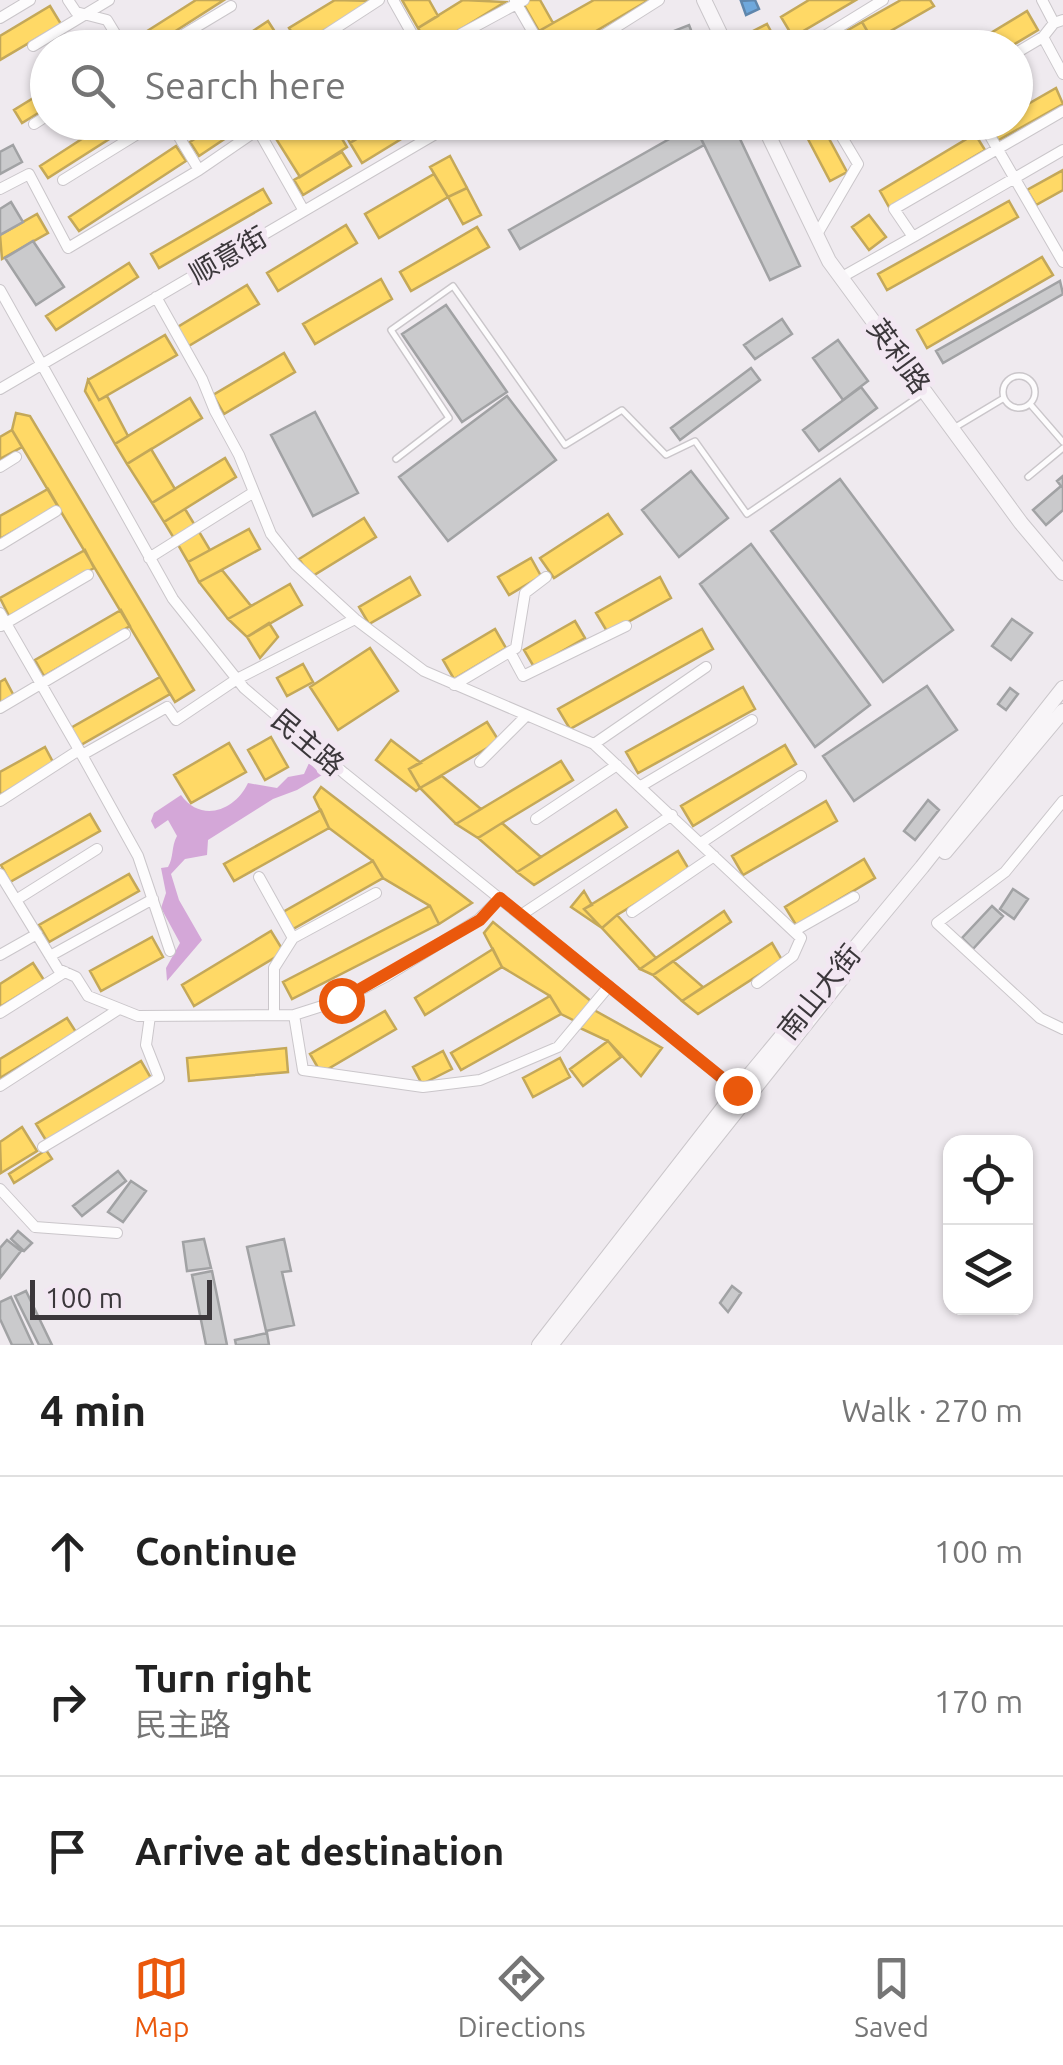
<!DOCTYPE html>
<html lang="en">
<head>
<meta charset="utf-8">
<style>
	:root { --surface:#fff; --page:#f2f2f2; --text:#222; --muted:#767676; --line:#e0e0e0; --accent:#ea580c }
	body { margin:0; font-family:Ubuntu,"Noto Sans SC",sans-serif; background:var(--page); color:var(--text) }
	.controls { position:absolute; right:30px; bottom:30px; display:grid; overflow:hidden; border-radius:20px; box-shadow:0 2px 8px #0004 }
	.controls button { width:90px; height:90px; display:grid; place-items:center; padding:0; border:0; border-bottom:2px solid var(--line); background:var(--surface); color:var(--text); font:50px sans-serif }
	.scale { position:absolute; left:30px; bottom:25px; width:182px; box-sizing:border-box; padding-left:10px; border:5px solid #3b373b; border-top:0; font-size:28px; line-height:35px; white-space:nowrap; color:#3b373b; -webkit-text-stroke:8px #f2e7f2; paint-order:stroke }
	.stop { position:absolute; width:30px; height:30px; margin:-22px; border:8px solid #ea580c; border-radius:50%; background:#fff }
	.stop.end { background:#ea580c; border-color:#fff; box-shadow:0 2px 10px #0008 }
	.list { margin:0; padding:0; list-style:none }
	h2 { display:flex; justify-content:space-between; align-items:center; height:130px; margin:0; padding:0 40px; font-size:42px }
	h2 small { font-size:32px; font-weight:400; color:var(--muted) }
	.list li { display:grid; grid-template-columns:65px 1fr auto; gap:30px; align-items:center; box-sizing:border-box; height:150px; padding:0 40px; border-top:2px solid var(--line) }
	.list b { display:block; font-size:38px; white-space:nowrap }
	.list p { margin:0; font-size:32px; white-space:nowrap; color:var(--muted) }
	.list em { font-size:32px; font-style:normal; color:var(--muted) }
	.icon { flex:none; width:55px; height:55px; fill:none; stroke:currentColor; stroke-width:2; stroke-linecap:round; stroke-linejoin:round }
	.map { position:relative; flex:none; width:1063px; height:1345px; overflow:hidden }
	.search { position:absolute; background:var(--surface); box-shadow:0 2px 8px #0004; left:30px; right:30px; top:30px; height:110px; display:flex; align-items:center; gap:25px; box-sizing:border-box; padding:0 35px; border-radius:55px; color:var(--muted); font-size:38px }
	.sheet { height:580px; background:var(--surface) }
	nav { display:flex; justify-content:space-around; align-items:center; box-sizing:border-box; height:140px; border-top:2px solid var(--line); background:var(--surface); font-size:28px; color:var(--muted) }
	nav a { display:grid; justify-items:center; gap:5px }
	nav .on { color:var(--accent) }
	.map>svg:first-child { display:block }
	.water { fill:#d4a7d8 }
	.homes { fill:#ffd966; stroke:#c4a859; stroke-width:2.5 }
	.schools { fill:#6fa8dc; stroke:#5f86ac; stroke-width:2.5 }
	.building { fill:#cacacc; stroke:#a1a2a4; stroke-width:2.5 }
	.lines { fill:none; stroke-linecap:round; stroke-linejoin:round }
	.lane-casing { stroke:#cac6ca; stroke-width:8 }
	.street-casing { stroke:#cac6ca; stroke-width:12 }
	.secondary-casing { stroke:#cac6ca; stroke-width:16 }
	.lane { stroke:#fdfcfd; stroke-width:5 }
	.street { stroke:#fdfcfd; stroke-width:10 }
	.secondary { stroke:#f8f5f8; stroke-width:14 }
	.route { stroke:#ea580c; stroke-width:12 }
	.labels { text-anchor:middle; stroke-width:10; stroke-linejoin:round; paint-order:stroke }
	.street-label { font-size:28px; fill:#3b373b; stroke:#f2e7f2 }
</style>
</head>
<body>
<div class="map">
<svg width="1063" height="1345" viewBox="0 0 1063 1345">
	<rect width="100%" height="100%" fill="#efeaef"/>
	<path class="water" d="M309,763l13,12 -25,15 -24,9 -65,41 -1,15 -22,4 -14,15 8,26 23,40 -35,41 -1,-13 14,-25 -19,-35 5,-15 -5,-25 7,-1c6,-10 3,-20 9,-31l-9,-16 -13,9 -4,-8 3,-8 27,-18c20,28 54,16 67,-12l29,5 11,-11 16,-3z"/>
	<path class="homes" d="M196,0h28l-75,48h-10l-6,-8z
		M335,0l39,1 -74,45 -11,-18z
		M402,0h27l9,16 -20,12z
		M463,0l42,2 -75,46 -12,-20z
		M528,0h12l13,23 -14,8 -16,-28z
		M594,0h55l-82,48h-20l-8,-17z
		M809,0h47l-63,37 -12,-20z
		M901,0h29l4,6 -61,35 -11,-19z
		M50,6l11,18 -61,36v-24z
		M1027,11l11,19 -30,18h-42z
		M268,21l9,14 -19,13h-31z
		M862,22l11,19 -12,7h-44z
		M767,24l13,24h-21l-8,-16z
		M1056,88l7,16 -66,37 -8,-15 27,-4v-11z
		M48,89v18l-26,16 -8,-13z
		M108,122h28l-88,56 -8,-12z
		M220,122h30l-51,34 -9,-14z
		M292,122h40l15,25 -47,30 -27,-43z
		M339,122h13l8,15 -10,6z
		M384,122h45l-67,41 -12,-20z
		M799,122h21l27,50 -17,9z
		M975,134l10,16 -96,57 -9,-16z
		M176,146l10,15 -107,70 -10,-14z
		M342,152l9,14 -48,29 -9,-15z
		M450,156l17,32 -19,9 -18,-30z
		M1063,170v20l-27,15 -9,-15z
		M434,174l14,23 -69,41 -14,-24z
		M467,188l14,27 -18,9 -15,-27z
		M263,189l8,14 -112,65 -8,-14z
		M1009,201l9,16 -131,73 -9,-16z
		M37,214l11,19 -46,26 -2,-24z
		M869,215l17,22 -17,13 -17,-23z
		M346,225l11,18 -79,48 -11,-18z
		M477,227l12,20 -78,44 -11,-19z
		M1042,257l11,18 -126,73 -10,-18z
		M129,263l9,14 -82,53 -10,-14z
		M381,279l11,20 -77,45 -12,-20z
		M247,285l12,19 -72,43 -11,-19z
		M165,335l12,20 -78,45 -11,-20z
		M284,353l11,19 -71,42 -11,-19z
		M88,380l11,20 8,-4 21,40 -13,8 -30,-53z
		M190,398l12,20 -75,46 -12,-20z
		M16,413l14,3 164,274 -19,12 -163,-272z
		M12,430l10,17 -22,12v-22z
		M151,449l24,40 -23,14 -25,-39z
		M225,458l11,19 -72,45 -12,-19z
		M48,489l10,17 -58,33v-23z
		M185,509l11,18 -21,13 -11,-18z
		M608,514l14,20 -68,44 -14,-20z
		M364,518l12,19 -65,40 -12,-18z
		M249,529l11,20 -61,33 -11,-20z
		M198,530l12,20 -22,12 -11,-19z
		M85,550l9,18 -85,48 -9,-18z
		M531,558l10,18 -32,19 -11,-18z
		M222,570l29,36 -23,13 -29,-37z
		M410,577l10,18 -51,29 -10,-17z
		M660,577l11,21 -63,35 -12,-20z
		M290,584l12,21 -55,32 -19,-18z
		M121,610l9,16 -86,50 -9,-16z
		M575,621l10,17 -51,29 -10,-17z
		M269,623l9,14 -18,21 -13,-21z
		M495,629l11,19 -52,31 -11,-19z
		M702,629l11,20 -143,80 -12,-20z
		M370,648l28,43 -60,39 -28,-43z
		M303,664l10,18 -26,14 -10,-18z
		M160,677l10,17 -91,52 -10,-17z
		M5,679l9,17 -14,9v-23z
		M743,687l12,22 -117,64 -12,-21z
		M487,722l12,19 -79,47 -11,-19z
		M271,737l17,30 -23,13 -17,-30z
		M391,740l30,23 -12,6 11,19 -4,3 -40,-31z
		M229,743l17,29 -55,31 -17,-28z
		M785,745l11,19 -103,62 -12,-20z
		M45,747l9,17 -54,31v-23z
		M561,761l12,19 -71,43 -24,15 -22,-14z
		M442,776l39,33 -25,15 -36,-36z
		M321,787l151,116 -33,21 -9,-18 -47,-28 -10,-17 -44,-33 -15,-31z
		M826,801l11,20 -94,54 -11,-19z
		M321,810l8,18 -95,53 -10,-17z
		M616,810l11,17 -93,58 -17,-13z
		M90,814l10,17 -90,51 -9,-17z
		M502,823l39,34 -24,15 -39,-34z
		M678,851l12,20 -73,44 -15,13 -18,-19z
		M864,859l11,19 -79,47 -11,-18z
		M373,861l10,17 -90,51 -10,-17z
		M129,874l10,17 -90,51 -10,-17z
		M584,891l8,14 -8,4 18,19 -31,-21z
		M430,906l9,18 -147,75 -9,-17z
		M724,911l7,11 -78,53 -13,-6z
		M617,915l39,43 -16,11 -38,-41z
		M493,922l99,80 -17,19 -14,-7 -11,-18 -48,-29 -18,-34z
		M271,931l13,21 -90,54 -12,-21z
		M152,937l11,20 -62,34 -11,-20z
		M772,943l10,17 -84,54 -16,-13z
		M493,949l9,18 -77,48 -10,-17z
		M673,961l30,26 -21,14 -29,-26z
		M33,963l11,17 -44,27v-23z
		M550,996l11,18 -100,56 -10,-17z
		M594,1010l68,38 -21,28 -33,-35 -28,-13z
		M385,1011l11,18 -75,44 -11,-19z
		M67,1018l9,14 -76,46v-19z
		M608,1041l13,16 -38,29 -13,-17z
		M286,1048l2,24 -99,9 -2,-23z
		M443,1051l9,18 -30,15 -9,-17z
		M560,1058l10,19 -37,20 -10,-19z
		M141,1061l10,17 -104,64 -11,-18z
		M22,1127l15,24 -36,22 -1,-31z
		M46,1150l6,9 -38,24 -5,-9z"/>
	<path class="schools" d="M755,0l4,9 -13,6 -5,-14z"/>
	<path class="building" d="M689,25l9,23h-58l-2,-3z
		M693,122h39l68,144 -30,14z
		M694,125l10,20 -184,104 -11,-19z
		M13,145l9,17 -22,12v-22z
		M11,202l12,20 -23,13v-26z
		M33,241l31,46 -28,18 -31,-47z
		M1060,281l3,13 -120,69 -7,-12z
		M446,305l61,87 -45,30 -60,-88z
		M782,319l10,15 -37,25 -11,-14z
		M838,340l30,41 -25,19 -30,-42z
		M751,368l9,12 -80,60 -9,-12z
		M861,387l16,21 -58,43 -16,-21z
		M507,396l49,64 -108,81 -49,-64z
		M315,412l43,81 -45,23 -42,-81z
		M691,471l37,47 -49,39 -37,-47z
		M1063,476v34l-17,15 -13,-15 28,-24 -4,-5z
		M840,479l113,151 -70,52 -112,-151z
		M751,544l119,161 -55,42 -115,-163z
		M1012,619l20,14 -21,27 -19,-14z
		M927,686l30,44 -103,71 -31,-45z
		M1010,688l8,6 -12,16 -8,-6z
		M928,800l11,10 -24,30 -11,-9z
		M1013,889l15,10 -14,20 -14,-10z
		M992,906l11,10 -30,33 -11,-11z
		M118,1171l8,10 -44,35 -9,-10z
		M131,1181l15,10 -23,31 -15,-10z
		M18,1231l14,12 -8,8 -13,-12z
		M204,1239l7,29 -24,3 -4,-29z
		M284,1239l7,32 -9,1 12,53 -28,6 -19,-84z
		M7,1240l14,11 -21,27v-30z
		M212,1271l15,74h-21l-14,-70z
		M732,1286l9,7 -13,19 -8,-9z
		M26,1291l26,54h-13l-24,-49z
		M11,1297l22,48h-21l-12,-26v-17z
		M267,1333l2,12h-33l-1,-5z"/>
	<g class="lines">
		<defs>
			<path id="lane" d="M1003 392a16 16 0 1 1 32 0a16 16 0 1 1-32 0Z
				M1030,404l33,38
				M954,428l50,-30
				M396,459l53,-41 -58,-88 62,-44 112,159 57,-35 44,45 29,-14 52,73 174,-119
				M1028,477l35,-29"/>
			<path id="street" d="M68,0l8,12 31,8 17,28
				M393,0l27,48
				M1042,0l12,23
				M515,1l27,47
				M0,18l30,-18
				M1063,20l-9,3 -11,14 20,37
				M461,34l63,-34
				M319,39l60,-39
				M33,46l76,-46
				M161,48l70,-42
				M583,48l76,-48
				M805,48l78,-48
				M1016,53l27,-16
				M170,122l29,48
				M982,122l81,140
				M34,124l14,-9
				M258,130l46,81
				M63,180l94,-58
				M0,189l29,-15 39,74 131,-78 70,-48
				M816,236l42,-72 -25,-42
				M913,237l150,-87
				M842,277l71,-40 -19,-28 169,-98
				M0,290l173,309 71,89 100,85 393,317
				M156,297l46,82 13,32 24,44 32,79 24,30 60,55 69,52 170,73 207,194 -8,18 -36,27
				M0,389l456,-267
				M0,467l16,-10
				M0,545l56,-34
				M149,558l105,-66
				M0,613l82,142 85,-48 9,13 61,-41 118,-60
				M1,626l87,-51
				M510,652l13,24 103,-50
				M454,685l62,-37 9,-55 21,-16
				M0,708l125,-74
				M594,744l112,-77
				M82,755l56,101 32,95
				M480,762l45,-45
				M641,786l111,-66
				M0,801l79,-51
				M1063,801l-58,71 -68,51 103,95 23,11
				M536,819l81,-54
				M701,843l100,-67
				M0,874l58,95 18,8 12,19 50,20 156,-1 47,-15 46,-24 92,-57 21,-21
				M259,877l34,61 -19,30v47
				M16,900l81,-51
				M632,912l82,-56
				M521,915l151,-100
				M794,931l60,-34
				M293,938l83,-45
				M0,955l37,-21
				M50,956l103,-57
				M0,1013l65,-41
				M294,1015l9,55 120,17 57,-7 78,-33 51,-61
				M0,1086l119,-77
				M43,1147l116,-69 -13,-33 4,-29
				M0,1189l35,38 82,6"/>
			<path id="secondary" d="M704,0l23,48
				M762,122l67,139 192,262 42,50
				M945,852l118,-141
				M539,1345l198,-255 185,-223 141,-179
				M551,1345l292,-368"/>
		</defs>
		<use href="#lane" class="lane-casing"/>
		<use href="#street" class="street-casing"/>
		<use href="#secondary" class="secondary-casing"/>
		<use href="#lane" class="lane"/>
		<use href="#street" class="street"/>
		<use href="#secondary" class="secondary"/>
	</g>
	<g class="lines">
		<path class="route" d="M341,1000l139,-80 20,-22 237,192"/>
	</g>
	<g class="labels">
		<g class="street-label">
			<text transform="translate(228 255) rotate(-30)" y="10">顺意街</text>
			<text transform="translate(899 356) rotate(54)" y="10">英利路</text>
			<text transform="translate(308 742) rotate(40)" y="10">民主路</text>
			<text transform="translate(819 992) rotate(-51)" y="10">南山大街</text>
		</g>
	</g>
</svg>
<div class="controls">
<button><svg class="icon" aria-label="locate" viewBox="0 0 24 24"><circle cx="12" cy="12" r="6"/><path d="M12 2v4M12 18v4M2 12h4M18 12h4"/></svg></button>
<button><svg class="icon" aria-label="layers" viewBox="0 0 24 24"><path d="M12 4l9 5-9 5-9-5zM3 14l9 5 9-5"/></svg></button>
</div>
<div class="scale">100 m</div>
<div class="stop" style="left:341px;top:1000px"></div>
<div class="stop end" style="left:737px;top:1090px"></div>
<div class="search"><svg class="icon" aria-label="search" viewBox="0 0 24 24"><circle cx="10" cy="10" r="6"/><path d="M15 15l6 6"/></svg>Search here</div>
</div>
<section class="sheet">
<h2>4 min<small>Walk · 270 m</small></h2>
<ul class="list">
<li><svg class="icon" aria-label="ahead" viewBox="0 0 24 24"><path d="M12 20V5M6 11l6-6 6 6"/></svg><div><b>Continue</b></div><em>100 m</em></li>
<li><svg class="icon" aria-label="right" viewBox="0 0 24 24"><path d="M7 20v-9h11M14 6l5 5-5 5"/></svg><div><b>Turn right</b><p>民主路</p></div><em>170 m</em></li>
<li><svg class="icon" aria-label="arrive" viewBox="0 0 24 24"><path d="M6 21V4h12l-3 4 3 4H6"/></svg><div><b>Arrive at destination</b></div></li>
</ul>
</section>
<nav>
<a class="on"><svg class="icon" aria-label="map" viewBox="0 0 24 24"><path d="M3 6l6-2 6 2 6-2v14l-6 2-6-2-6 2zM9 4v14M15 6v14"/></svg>Map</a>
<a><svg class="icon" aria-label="directions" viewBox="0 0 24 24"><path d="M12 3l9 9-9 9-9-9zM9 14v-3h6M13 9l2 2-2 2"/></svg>Directions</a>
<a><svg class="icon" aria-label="saved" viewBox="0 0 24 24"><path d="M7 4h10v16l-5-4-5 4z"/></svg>Saved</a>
</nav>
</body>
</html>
